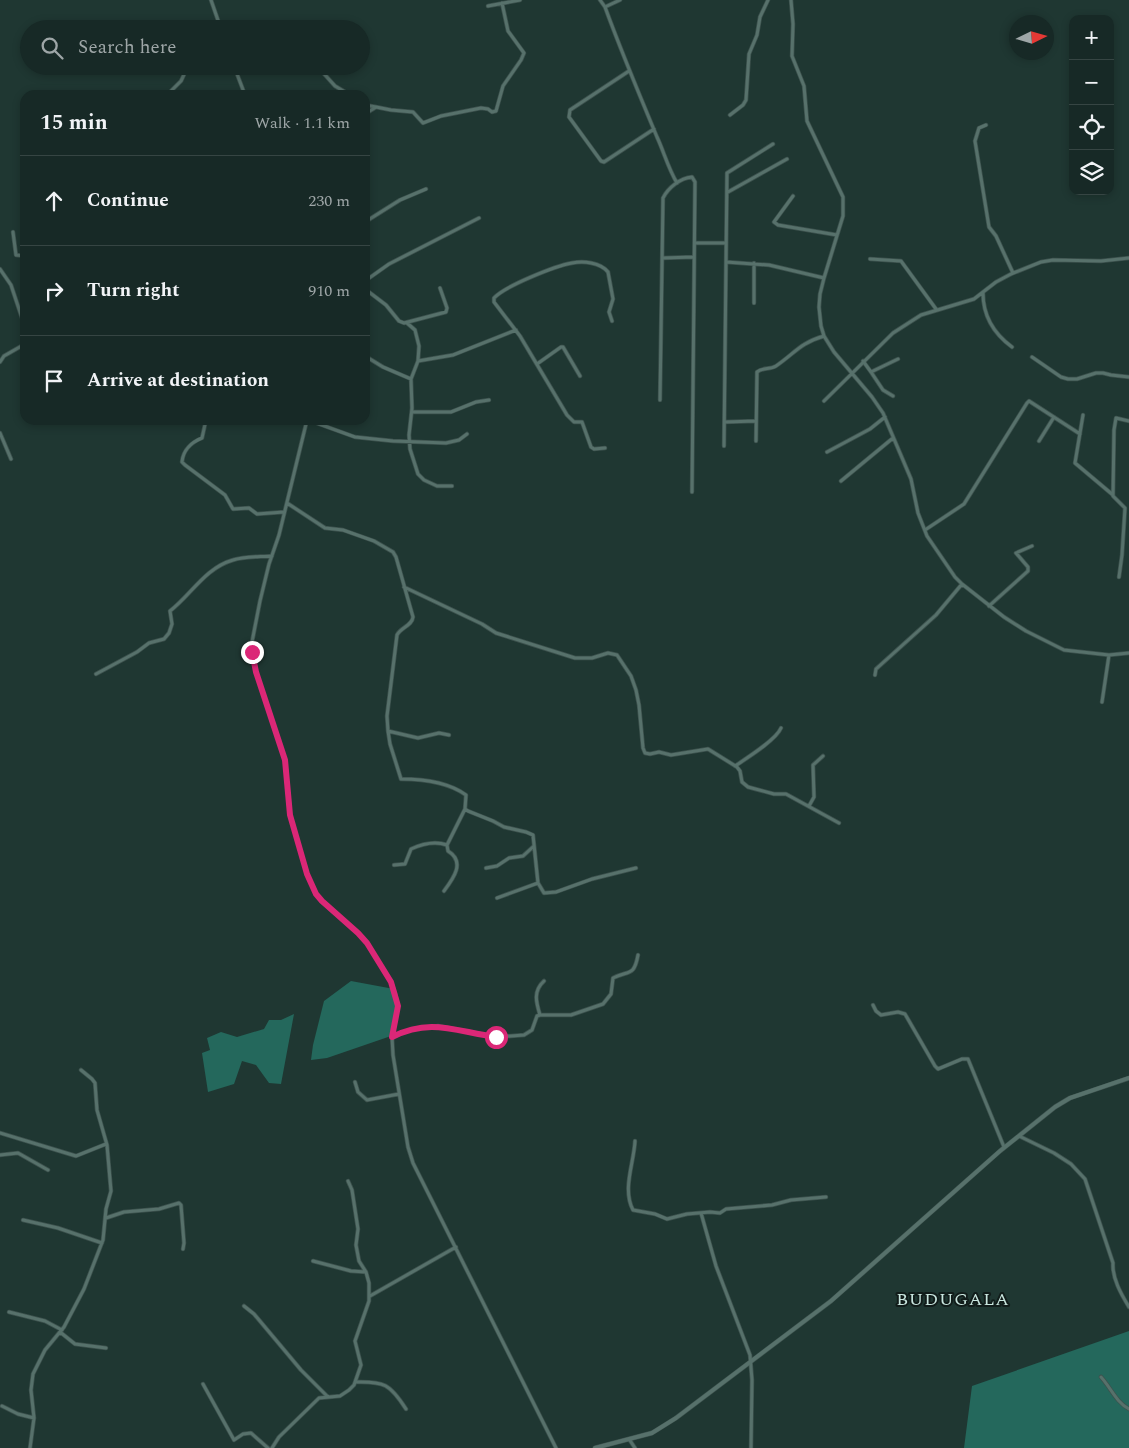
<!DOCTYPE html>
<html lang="en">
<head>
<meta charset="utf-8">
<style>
	:root { --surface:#172926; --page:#20312e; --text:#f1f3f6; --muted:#9ea6a7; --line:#364543 }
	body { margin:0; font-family:Spectral,serif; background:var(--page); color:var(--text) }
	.controls { position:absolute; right:15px; top:15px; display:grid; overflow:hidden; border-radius:10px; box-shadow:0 2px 8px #0003 }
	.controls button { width:45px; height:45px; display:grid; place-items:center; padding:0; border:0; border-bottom:1px solid var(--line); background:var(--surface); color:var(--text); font:25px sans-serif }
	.compass { position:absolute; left:1009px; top:15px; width:45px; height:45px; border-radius:50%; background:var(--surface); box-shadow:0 2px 8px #0003; rotate:85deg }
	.stop { position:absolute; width:15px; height:15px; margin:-11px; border:4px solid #db2777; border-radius:50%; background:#fff }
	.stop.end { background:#db2777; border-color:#fff; box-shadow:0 1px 5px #0008 }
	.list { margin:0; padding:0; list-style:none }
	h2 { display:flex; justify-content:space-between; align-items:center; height:65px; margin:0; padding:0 20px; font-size:21px }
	h2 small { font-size:16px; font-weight:400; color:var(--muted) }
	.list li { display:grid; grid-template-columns:32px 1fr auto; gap:15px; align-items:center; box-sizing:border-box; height:90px; padding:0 20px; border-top:1px solid var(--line) }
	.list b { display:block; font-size:19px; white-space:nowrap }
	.list em { font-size:16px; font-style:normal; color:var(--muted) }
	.icon { flex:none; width:28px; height:28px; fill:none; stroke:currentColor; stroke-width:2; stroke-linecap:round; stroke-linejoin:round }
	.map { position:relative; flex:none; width:1129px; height:1448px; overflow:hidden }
	.search { position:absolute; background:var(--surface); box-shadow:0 2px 8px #0003; left:20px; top:20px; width:350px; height:55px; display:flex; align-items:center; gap:12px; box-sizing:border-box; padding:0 18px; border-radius:28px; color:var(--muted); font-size:19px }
	.panel { position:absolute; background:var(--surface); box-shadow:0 2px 8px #0003; left:20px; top:90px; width:350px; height:335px; border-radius:15px }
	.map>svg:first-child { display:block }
	.green { fill:#24685c }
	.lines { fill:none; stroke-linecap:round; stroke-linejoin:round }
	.minor-casing { stroke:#3d524e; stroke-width:4.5 }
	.tertiary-casing { stroke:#3d524e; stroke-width:5 }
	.minor { stroke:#57716b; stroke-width:3 }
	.tertiary { stroke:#57716b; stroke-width:4 }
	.route { stroke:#db2777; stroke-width:6 }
	.labels { text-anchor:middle; stroke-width:4; stroke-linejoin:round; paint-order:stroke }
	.quarter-label { font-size:18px; letter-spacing:1px; fill:#c9e6df; stroke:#111c1a }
</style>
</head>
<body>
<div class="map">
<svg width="1129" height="1448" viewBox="0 0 1129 1448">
	<rect width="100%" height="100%" fill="#1f3732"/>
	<path class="green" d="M351,981l43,8 2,17 -5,30 -64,22 -16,2 2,-15 11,-44z
		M294,1014l-13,70 -12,-1 -13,-18 -14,-4 -8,23 -26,8 -6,-39 8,-3 -3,-12 14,-6 16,5 27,-8 5,-9h12z
		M1129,1331v117h-165l8,-62z"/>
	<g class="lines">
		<defs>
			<path id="minor" d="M211,0l10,29
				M600,0l5,7c16,44 34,87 52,130 7,15 11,31 20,46
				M791,0l2,24 -1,32 12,30 3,35 36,76v19l-19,62 -4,16 -1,13 2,19 3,10 10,16 38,45 11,16 28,66 7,34 9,23 28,41 7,7 42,33 22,14 38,19 45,5 20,-2
				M488,6l32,-6
				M605,7l15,-7
				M234,66l11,29
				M317,66l18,20 15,9
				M629,71l-59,39 -1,7 32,44 3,1 50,-33
				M167,95l14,-14 7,-15
				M365,105l11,2
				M365,114l11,-7 15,3 22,2 10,11 18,-7 40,-8 7,1 4,3 4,-1 7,-25 18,-26 3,-7 -16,-22 -6,-28
				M730,115l13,-10 3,-5 3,-46 8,-19 3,-18 8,-17
				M986,125l-7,3 -4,13 14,86 7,9 17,37
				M728,192l59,-33
				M793,196l-19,26 4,3 59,10
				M365,222l35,-22 26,-11
				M13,232l3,23 9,1
				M695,243h31
				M663,258l31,-1
				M870,259l31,2 35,48
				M726,262l43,3 55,13
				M0,269l11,16 14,42
				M365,281l24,-17 90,-46
				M365,289l21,16 13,16 5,2 42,-11 1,-4 -7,-20
				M983,293c0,23 10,40 29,54
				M754,303v-40
				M407,323l8,7 4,16 -1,15 -7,18 1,29 -3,27 1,14 8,25 6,6 13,6h15
				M365,356l18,11 28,12
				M1032,357l29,20 7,2h9l19,-6h7l8,2 18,2
				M418,361l35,-6 63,-25
				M863,361l8,11 27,-13
				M0,362l4,-6 21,-12
				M537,364l24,-17h2l17,29
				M871,372l12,18 10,6
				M660,400l3,-202c5,-10 17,-20 29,-21l3,5 -3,310
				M824,401l69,-68 28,-18 53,-16 22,-17 15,-8 30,-12 12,-2 48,1 28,-3
				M412,412h39l25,-10 13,-2
				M1083,415l-8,48 38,32
				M206,420l-4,18c-10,4 -19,12 -20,24l3,3 40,30 8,14 16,-1 8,6 27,-2
				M307,420l-28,115 -10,29 -9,37 -8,41 1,15 3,15 29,88 5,55 17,59 9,20 5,7 37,32 9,10 24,39 4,11 3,13 -6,31 1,18 15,92 5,16 143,285
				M308,420l47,17 38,4 53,2 13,-3 8,-6
				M725,422l31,-1
				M0,433l11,26
				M756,441l1,-69c6,-5 13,-2 19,-6 19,-13 24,-23 48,-30
				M1039,441l15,-24
				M724,446l3,-273 46,-29
				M605,448l-11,1 -3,-2 -9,-25h-8l-7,-7 -47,-79 -26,-34v-4c11,-12 61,-32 78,-35 11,-2 28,-1 36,9l5,27 -4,13 3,9
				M827,452l43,-23 15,-12
				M841,481l52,-43
				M287,503l38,25 18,2 31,11 19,11 3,5 17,60c-1,9 -12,10 -16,18l-10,81 1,15 2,13 11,35c22,0 47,3 65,16l-1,14 3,2 25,10 11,6 22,5 7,3 5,48 6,10 12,-1 36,-13 44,-11
				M925,530l39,-26 63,-101 2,-2 51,33
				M1119,577l3,-22 3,-47 -12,-12 1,-66 2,-12 13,3
				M404,587l78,37 14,9 79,25h17l16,-5 9,2 14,21 5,14 3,15 4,43 2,5 5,1 9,-2 12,3 37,-6 29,18 3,4 2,11 6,5 26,7h12l53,29
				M989,606l39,-35v-4l-12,-14 16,-7
				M96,674l41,-22 12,-9 15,-4 5,-6 3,-9 -2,-13c21,-16 35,-43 63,-51 12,-4 26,-3 39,-4
				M875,675l1,-6 60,-54 26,-31
				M1102,702l7,-47
				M388,731l30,7 21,-5 10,2
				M735,766c12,-8 41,-26 46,-38
				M809,806l5,-9 -1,-32 10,-9
				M394,865l11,-1 6,-15c11,-5 24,-8 36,-4
				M486,868l11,-2 12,-8 14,-2 11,-10
				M444,891c9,-12 22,-29 4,-40l-1,-6 18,-36
				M497,898l41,-15
				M873,1005l3,6 5,4 17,-3 7,2 30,52 3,3 24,-10h6l36,88
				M540,1015c-4,-13 -7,-24 4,-34
				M392,1037l21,-8 25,-3 58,11 28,-2 8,-5 5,-14 3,-1h31l32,-11 8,-10 2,-16c16,-8 21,-1 25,-23
				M355,1082l3,10 9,8 32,-6
				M0,1133l76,23 30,-12
				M1019,1136l35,17 17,11 14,15 28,84c-1,15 8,31 16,44
				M635,1141c-1,22 -13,48 -2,69l22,4 12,5 20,-5 23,-2 10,1 6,-4 46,-4 19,-5 35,-3
				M0,1155l18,-2 30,17
				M701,1213l15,53 34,89 2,25 -1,68
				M106,1218l18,-6 35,-3 20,-6 2,2 3,38 -1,6
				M23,1220l35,8 44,15
				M313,1261l38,10 15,1
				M370,1296l86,-49
				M244,1306l10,8 47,56 27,27
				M9,1312l36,9 17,9
				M60,1332l15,12 31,4
				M1101,1377c10,11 15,25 28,32
				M355,1382c29,-1 35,2 51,27
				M203,1384l31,56 9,-6 8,-1 17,15
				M2,1406l16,8 16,4
				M629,1439l6,9
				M30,1448l4,-30 -3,-28 2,-16 12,-24 19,-23 20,-38 19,-49 3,-31 5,-18 -4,-46 -10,-35 -2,-27 -3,-4 -11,-9
				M272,1448l7,-11 40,-39 21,-2 9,-6 5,-5 7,-20 -6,-24 14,-40v-18l-3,-11 -7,-11 -3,-16 2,-16 -6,-39 -4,-9"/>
			<path id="tertiary" d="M595,1448l57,-15 24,-15 155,-117 169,-150 55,-44 15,-9 59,-20"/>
		</defs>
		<use href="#minor" class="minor-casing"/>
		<use href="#tertiary" class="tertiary-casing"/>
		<use href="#minor" class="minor"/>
		<use href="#tertiary" class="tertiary"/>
	</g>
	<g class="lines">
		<path class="route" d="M252,652l4,20 29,88 5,55 17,59 9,20 6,7 36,32 9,10 24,39 7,24 -6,31c39,-20 65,-5 104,0"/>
	</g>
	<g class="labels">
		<g class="quarter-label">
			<text x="953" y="1305">BUDUGALA</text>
		</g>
	</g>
</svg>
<div class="controls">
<button>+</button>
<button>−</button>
<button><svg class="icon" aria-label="locate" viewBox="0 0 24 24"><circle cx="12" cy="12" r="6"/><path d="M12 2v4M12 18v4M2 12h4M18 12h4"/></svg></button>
<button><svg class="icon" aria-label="layers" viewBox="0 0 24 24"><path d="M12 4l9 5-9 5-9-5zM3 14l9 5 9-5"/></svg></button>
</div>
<svg class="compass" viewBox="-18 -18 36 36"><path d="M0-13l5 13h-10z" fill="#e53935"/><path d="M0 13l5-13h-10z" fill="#9ea6a7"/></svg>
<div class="stop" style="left:496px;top:1037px"></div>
<div class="stop end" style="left:252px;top:652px"></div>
<div class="search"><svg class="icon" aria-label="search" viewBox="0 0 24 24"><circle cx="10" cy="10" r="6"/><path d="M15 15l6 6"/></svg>Search here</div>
<section class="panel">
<h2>15 min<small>Walk · 1.1 km</small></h2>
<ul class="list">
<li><svg class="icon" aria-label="ahead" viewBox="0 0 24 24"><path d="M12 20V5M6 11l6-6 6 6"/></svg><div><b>Continue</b></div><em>230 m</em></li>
<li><svg class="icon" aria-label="right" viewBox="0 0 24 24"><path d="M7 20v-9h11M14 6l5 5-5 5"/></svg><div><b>Turn right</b></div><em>910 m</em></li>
<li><svg class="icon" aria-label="arrive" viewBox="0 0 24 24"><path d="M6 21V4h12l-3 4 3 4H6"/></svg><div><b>Arrive at destination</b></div></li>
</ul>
</section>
</div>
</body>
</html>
